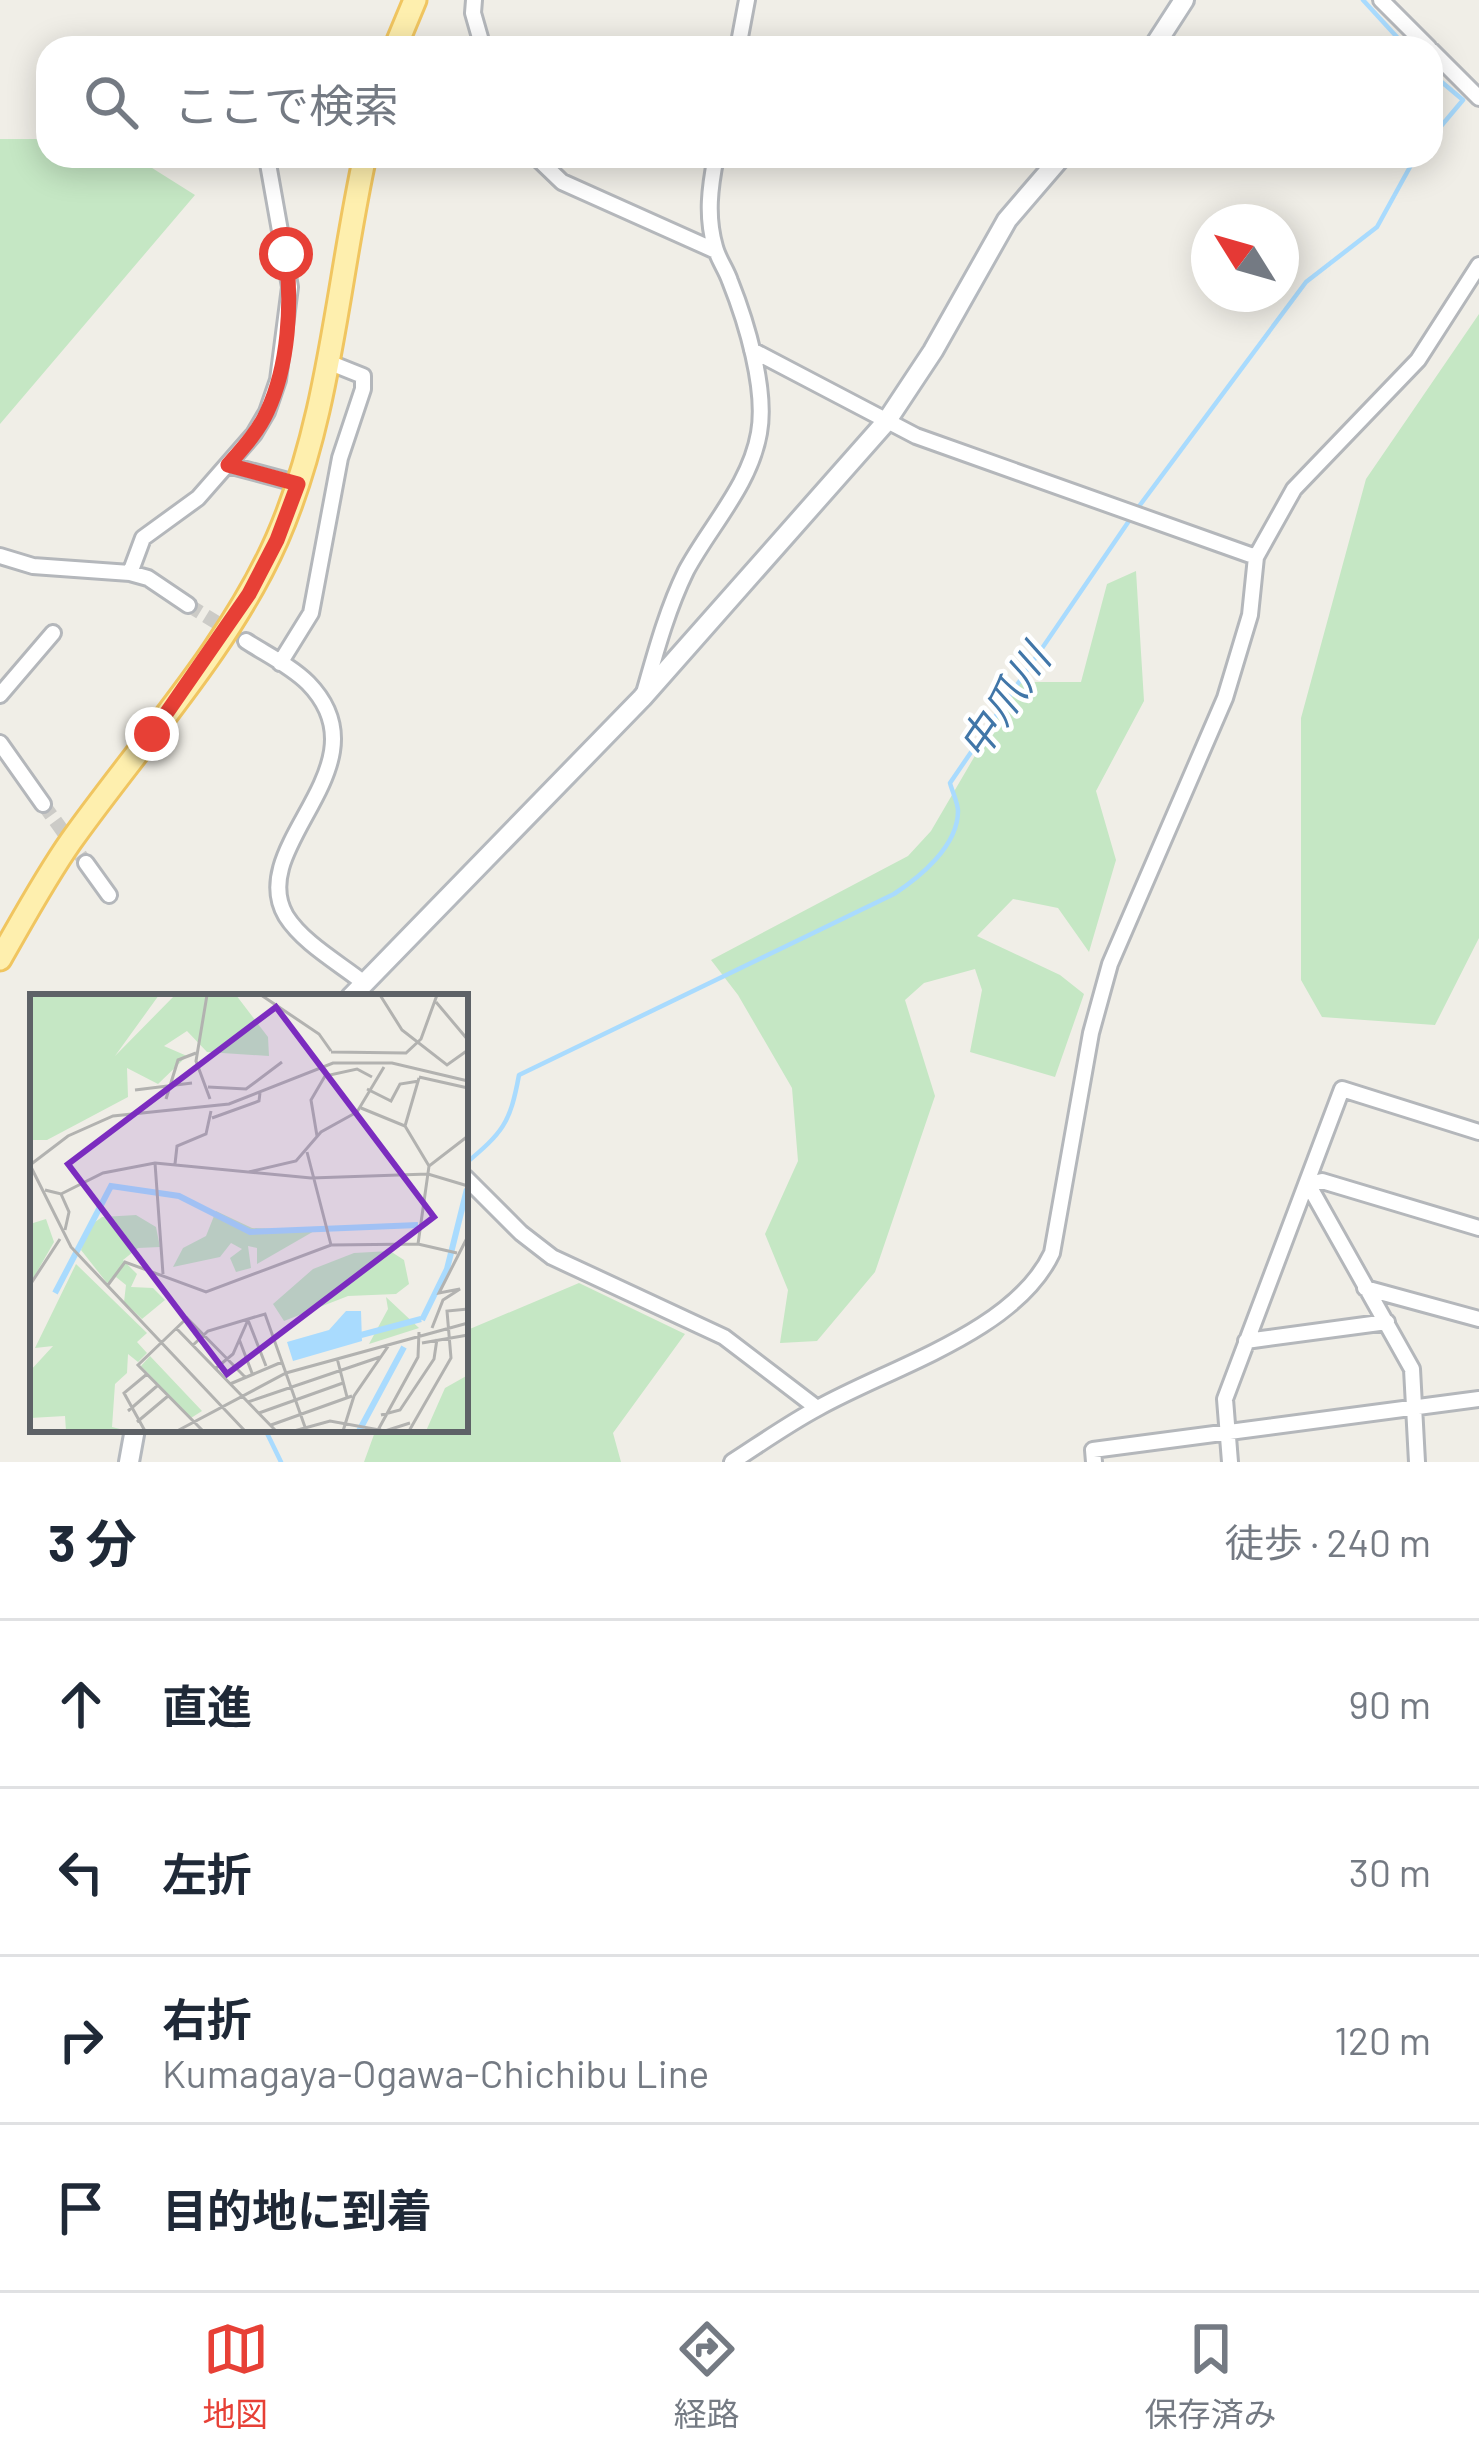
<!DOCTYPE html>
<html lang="ja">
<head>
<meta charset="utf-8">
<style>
	:root { --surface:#fff; --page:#f6f6f7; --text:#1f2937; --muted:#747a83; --line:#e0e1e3; --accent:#e74036 }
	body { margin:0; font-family:Barlow,"Noto Sans JP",sans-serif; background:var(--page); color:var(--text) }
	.compass { position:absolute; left:1191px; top:204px; width:108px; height:108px; border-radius:50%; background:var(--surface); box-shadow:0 6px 30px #0003; rotate:307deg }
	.stop { position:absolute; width:36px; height:36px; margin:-27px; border:9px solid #e74036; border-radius:50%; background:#fff }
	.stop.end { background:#e74036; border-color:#fff; box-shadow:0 3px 12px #0008 }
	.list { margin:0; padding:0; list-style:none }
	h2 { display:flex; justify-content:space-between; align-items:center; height:156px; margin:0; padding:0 48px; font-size:51px }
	h2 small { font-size:39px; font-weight:400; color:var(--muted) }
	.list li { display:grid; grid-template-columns:78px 1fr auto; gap:36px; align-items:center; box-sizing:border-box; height:168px; padding:0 48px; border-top:3px solid var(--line) }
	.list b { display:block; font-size:45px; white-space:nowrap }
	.list p { margin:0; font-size:39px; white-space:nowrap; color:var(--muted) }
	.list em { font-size:39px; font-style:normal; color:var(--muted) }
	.icon { flex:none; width:66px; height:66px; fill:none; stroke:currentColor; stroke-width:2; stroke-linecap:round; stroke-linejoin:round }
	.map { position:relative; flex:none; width:1479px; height:1462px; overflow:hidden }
	.search { position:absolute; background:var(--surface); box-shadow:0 6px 30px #0003; left:36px; right:36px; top:36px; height:132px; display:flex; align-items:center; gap:30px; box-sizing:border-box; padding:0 42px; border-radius:36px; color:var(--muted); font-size:45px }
	.sheet { height:828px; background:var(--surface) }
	nav { display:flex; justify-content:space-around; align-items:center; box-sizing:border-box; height:168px; border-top:3px solid var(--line); background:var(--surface); font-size:33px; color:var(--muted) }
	nav a { display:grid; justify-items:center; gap:6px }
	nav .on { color:var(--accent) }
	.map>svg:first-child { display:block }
	.green { fill:#c5e7c4 }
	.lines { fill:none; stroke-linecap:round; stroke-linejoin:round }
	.stream { stroke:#a9dbfe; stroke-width:4.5 }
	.street-tunnel { stroke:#cccbc7; stroke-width:14; stroke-dasharray:14 7; stroke-linecap:butt }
	.street-casing { stroke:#b4b7bb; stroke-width:20 }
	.secondary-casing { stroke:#b5b9be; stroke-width:24 }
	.primary-casing { stroke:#f0c560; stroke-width:27 }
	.street { stroke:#fff; stroke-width:14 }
	.secondary { stroke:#fff; stroke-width:18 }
	.primary { stroke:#feefae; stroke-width:21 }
	.route { stroke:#e74036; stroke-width:15 }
	.labels { text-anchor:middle; stroke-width:9; stroke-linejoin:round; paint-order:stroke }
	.water-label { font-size:42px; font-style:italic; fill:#4176a8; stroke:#fff }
	.inset-river { fill:none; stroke:#a9dbfe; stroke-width:6 }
	.inset-road { fill:none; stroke:#b2b2b0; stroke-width:3 }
	.view { fill:#7b2cbf; fill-opacity:0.15; stroke:#7b2cbf; stroke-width:6 }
	.inset-edge { fill:none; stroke:#5e6267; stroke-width:6 }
</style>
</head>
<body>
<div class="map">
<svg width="1479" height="1462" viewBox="0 0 1479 1462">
	<rect width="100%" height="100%" fill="#f0eee7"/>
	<path class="green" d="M0,139h48v17h85l62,39 -195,229z
		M1479,314v624l-44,87 -113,-8 -21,-37v-262l65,-239z
		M1136,571l8,130 -48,90 20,69 -27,92 -31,-44 -45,-9 -36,37 83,39 24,19 -29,83 -85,-25 12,-62 -7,-21 -51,14 -19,17 30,96 -60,176 -58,69 -37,2 8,-53 -23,-56 33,-73 -6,-73 -54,-93 -27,-35 197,-104 23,-25 87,-149h63l26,-98z
		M579,1283l106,51 -72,99 8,29h-257l12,-33h89v-98z"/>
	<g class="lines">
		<path class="stream" d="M1363,0l44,48
			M1431,73l32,27 -32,38
			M1137,509l169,-227 71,-55 39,-71
			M465,1164c38,-32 45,-40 54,-89l375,-181c26,-17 64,-48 64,-83 0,-8 -6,-20 -8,-28l181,-265
			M265,1429l16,33"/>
		<path class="street-tunnel" d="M188,605l44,27
			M43,804l43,59"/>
		<defs>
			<path id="street" d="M474,0l-1,13 10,35
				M1381,0l48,48
				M738,48l9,-48
				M1431,50l48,48
				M535,156l27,26 154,69
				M752,350l164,86 340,121
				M228,465l71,19
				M0,556l33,10 97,7 18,5 40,27
				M130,573l13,-35 55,-40 56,-64 13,-22 11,-32 12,-93 -23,-129
				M246,641c20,13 45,25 62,42 81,83 -64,162 -22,233 17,27 53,47 78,67
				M280,663l31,-50 29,-155 23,-69v-13l-35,-14
				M644,693c12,-42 23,-83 42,-122 24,-45 64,-86 73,-138 8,-44 -13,-112 -29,-152 -4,-12 -12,-22 -15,-34 -9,-31 -5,-60 1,-91
				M0,695l53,-62
				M0,743l43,61
				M86,863l23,32
				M465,1177l56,56 31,24 172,80 93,71
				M1308,1184l104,185 5,93
				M1308,1184l14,-3 157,47
				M1365,1288l114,31
				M1246,1341l141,-19
				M732,1462c28,-18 56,-38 86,-54 73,-41 197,-76 234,-155l39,-220 19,-69 115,-266 25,-83 6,-58 38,-68 124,-129 61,-95
				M1094,1462l-1,-12 386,-51
				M1230,1462l-5,-63 117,-310 137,43"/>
			<path id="secondary" d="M1153,48l31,-48
				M351,997l291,-299 244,-276 47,-71 74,-131 55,-64
				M129,1462l6,-33"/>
			<path id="primary" d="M395,48l20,-48
				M0,959c23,-40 45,-81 71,-118 69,-97 158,-193 206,-302 53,-121 60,-255 88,-383"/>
		</defs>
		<use href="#street" class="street-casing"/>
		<use href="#secondary" class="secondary-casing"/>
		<use href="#primary" class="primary-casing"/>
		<use href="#street" class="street"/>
		<use href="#secondary" class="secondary"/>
		<use href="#primary" class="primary"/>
	</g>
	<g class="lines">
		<path class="route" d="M152,734l97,-140 28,-54 21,-56 -70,-19c14,-16 30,-33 39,-53 22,-47 25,-108 19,-158"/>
	</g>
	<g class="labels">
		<g class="water-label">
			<text transform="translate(1004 702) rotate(-56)" y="15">中爪川</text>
		</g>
	</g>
	<g transform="translate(30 994)">
		<rect width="438" height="438" fill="#f0eee7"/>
		<path d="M0,1h129l-44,61 60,-61h61l32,42 1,19 -62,-4 -20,-21 -23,15 23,10 -29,28 -31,-16 1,29 -81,43h-17zM186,217l36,17 64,2 -59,34v-16l-9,-2 3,22 -15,4 -6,-14 12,-9 -11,-6 -11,14 -47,10 10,-19 23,-12zM106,221l20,12 4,20 -22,1 -15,12 14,14 -6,13 22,1 12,12 -23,19 -18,-17 2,-17 -10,-8 -9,6 -26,-33 7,-23 14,-10zM16,225l8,23 -24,42v-60zM360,257l14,9 5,24 -13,10 -48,2 -64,25 -11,-17 40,-35 41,-16zM46,270l71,69 -10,9 10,11 -9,9 -10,-8 -1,19 -12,11 -3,43 16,4h-62l-1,-15 -35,2v-47l23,-25 -18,2zM356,303l33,31 -50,16 19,-35zM120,362l52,55 -11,7 -50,-52zM438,381v56h-42l19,-43z" fill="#c5e7c4"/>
		<path d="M316,317h15l1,30 -69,20 -6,-19 42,-12z" fill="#a9dbfe"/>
		<path class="inset-river" d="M25,299l56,-107 68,10 71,36 168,-7M392,326l25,-51 20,-80M331,341l60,-16M329,437l45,-84"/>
		<path class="inset-road" d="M177,1l-11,66 14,38M231,1l58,39 12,17M350,1l22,35 45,35 21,-15M406,8l32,38M301,58l75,1 15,-14 16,-44M389,83l49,11M178,93l38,2 36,-27M337,95l24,12 9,-17 19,-3M105,96l57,-7M136,105l12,-39 18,-7M331,114l44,18 24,40M182,124l47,-17 1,-8M375,132l14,-48M287,142l-6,-36 14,-24 32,-7 15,8M277,158l24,93M125,169l8,111M145,170l2,-18 29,-12 5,-23M0,171l38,-29 45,-20 116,-12 104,-41h59l76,18M0,171l41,82 174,184M219,178l47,-11 25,-29 36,-20 27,-45M15,196l16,4 42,-21 52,-10 156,15 117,-4 40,12M31,200l8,18 -4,18M388,250l11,-78 39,-30M0,291l30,-46M78,291l17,-23 81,30 125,-47 87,-1 39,9M218,326l18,46M146,334l100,103M402,334l11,-28 17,-11 -21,4 29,-57M209,345l13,34M392,349l46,-8M162,352l16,-15 57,-17 40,113M307,364l10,39M185,375l18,-15 15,-34M200,390l52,-22M218,408l132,-45M98,417l29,-25M229,419l84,-30M351,421l19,-5 34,-51 3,-20M107,428l31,-26M241,431l81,-29M348,436l40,-73 1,-25M115,437l-21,-38 23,-19M147,437l109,-58 182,-50M173,437l-65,-66 49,-47 58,59M264,437l36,-10 55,10 25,-8M313,437l11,-35 35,-51M379,437l42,-73 -4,-47 21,-2"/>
		<path class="view" d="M246,13l158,210 -207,157 -159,-210z"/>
		<rect width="438" height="438" class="inset-edge"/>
	</g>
</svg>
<svg class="compass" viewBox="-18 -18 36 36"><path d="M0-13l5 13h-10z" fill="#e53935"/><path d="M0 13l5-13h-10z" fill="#747a83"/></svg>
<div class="stop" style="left:286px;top:254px"></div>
<div class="stop end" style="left:152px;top:734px"></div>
<div class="search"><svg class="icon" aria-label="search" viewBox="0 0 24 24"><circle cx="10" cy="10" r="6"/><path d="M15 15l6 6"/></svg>ここで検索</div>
</div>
<section class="sheet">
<h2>3 分<small>徒歩 · 240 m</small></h2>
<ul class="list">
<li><svg class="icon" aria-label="ahead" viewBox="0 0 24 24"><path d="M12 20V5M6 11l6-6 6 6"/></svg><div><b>直進</b></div><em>90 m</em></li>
<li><svg class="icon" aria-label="left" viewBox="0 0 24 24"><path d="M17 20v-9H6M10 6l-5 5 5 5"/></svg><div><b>左折</b></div><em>30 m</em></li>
<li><svg class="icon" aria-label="right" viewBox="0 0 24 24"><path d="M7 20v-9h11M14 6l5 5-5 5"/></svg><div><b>右折</b><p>Kumagaya-Ogawa-Chichibu Line</p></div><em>120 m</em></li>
<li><svg class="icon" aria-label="arrive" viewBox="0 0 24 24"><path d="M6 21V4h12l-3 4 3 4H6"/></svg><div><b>目的地に到着</b></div></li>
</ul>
</section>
<nav>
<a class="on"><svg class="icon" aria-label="map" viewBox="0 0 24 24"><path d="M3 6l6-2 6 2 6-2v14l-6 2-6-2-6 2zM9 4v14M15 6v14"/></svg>地図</a>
<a><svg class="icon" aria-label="directions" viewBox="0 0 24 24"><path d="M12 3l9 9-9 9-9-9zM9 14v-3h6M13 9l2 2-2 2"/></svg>経路</a>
<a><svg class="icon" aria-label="saved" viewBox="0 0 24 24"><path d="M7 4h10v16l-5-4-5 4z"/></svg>保存済み</a>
</nav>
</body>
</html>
